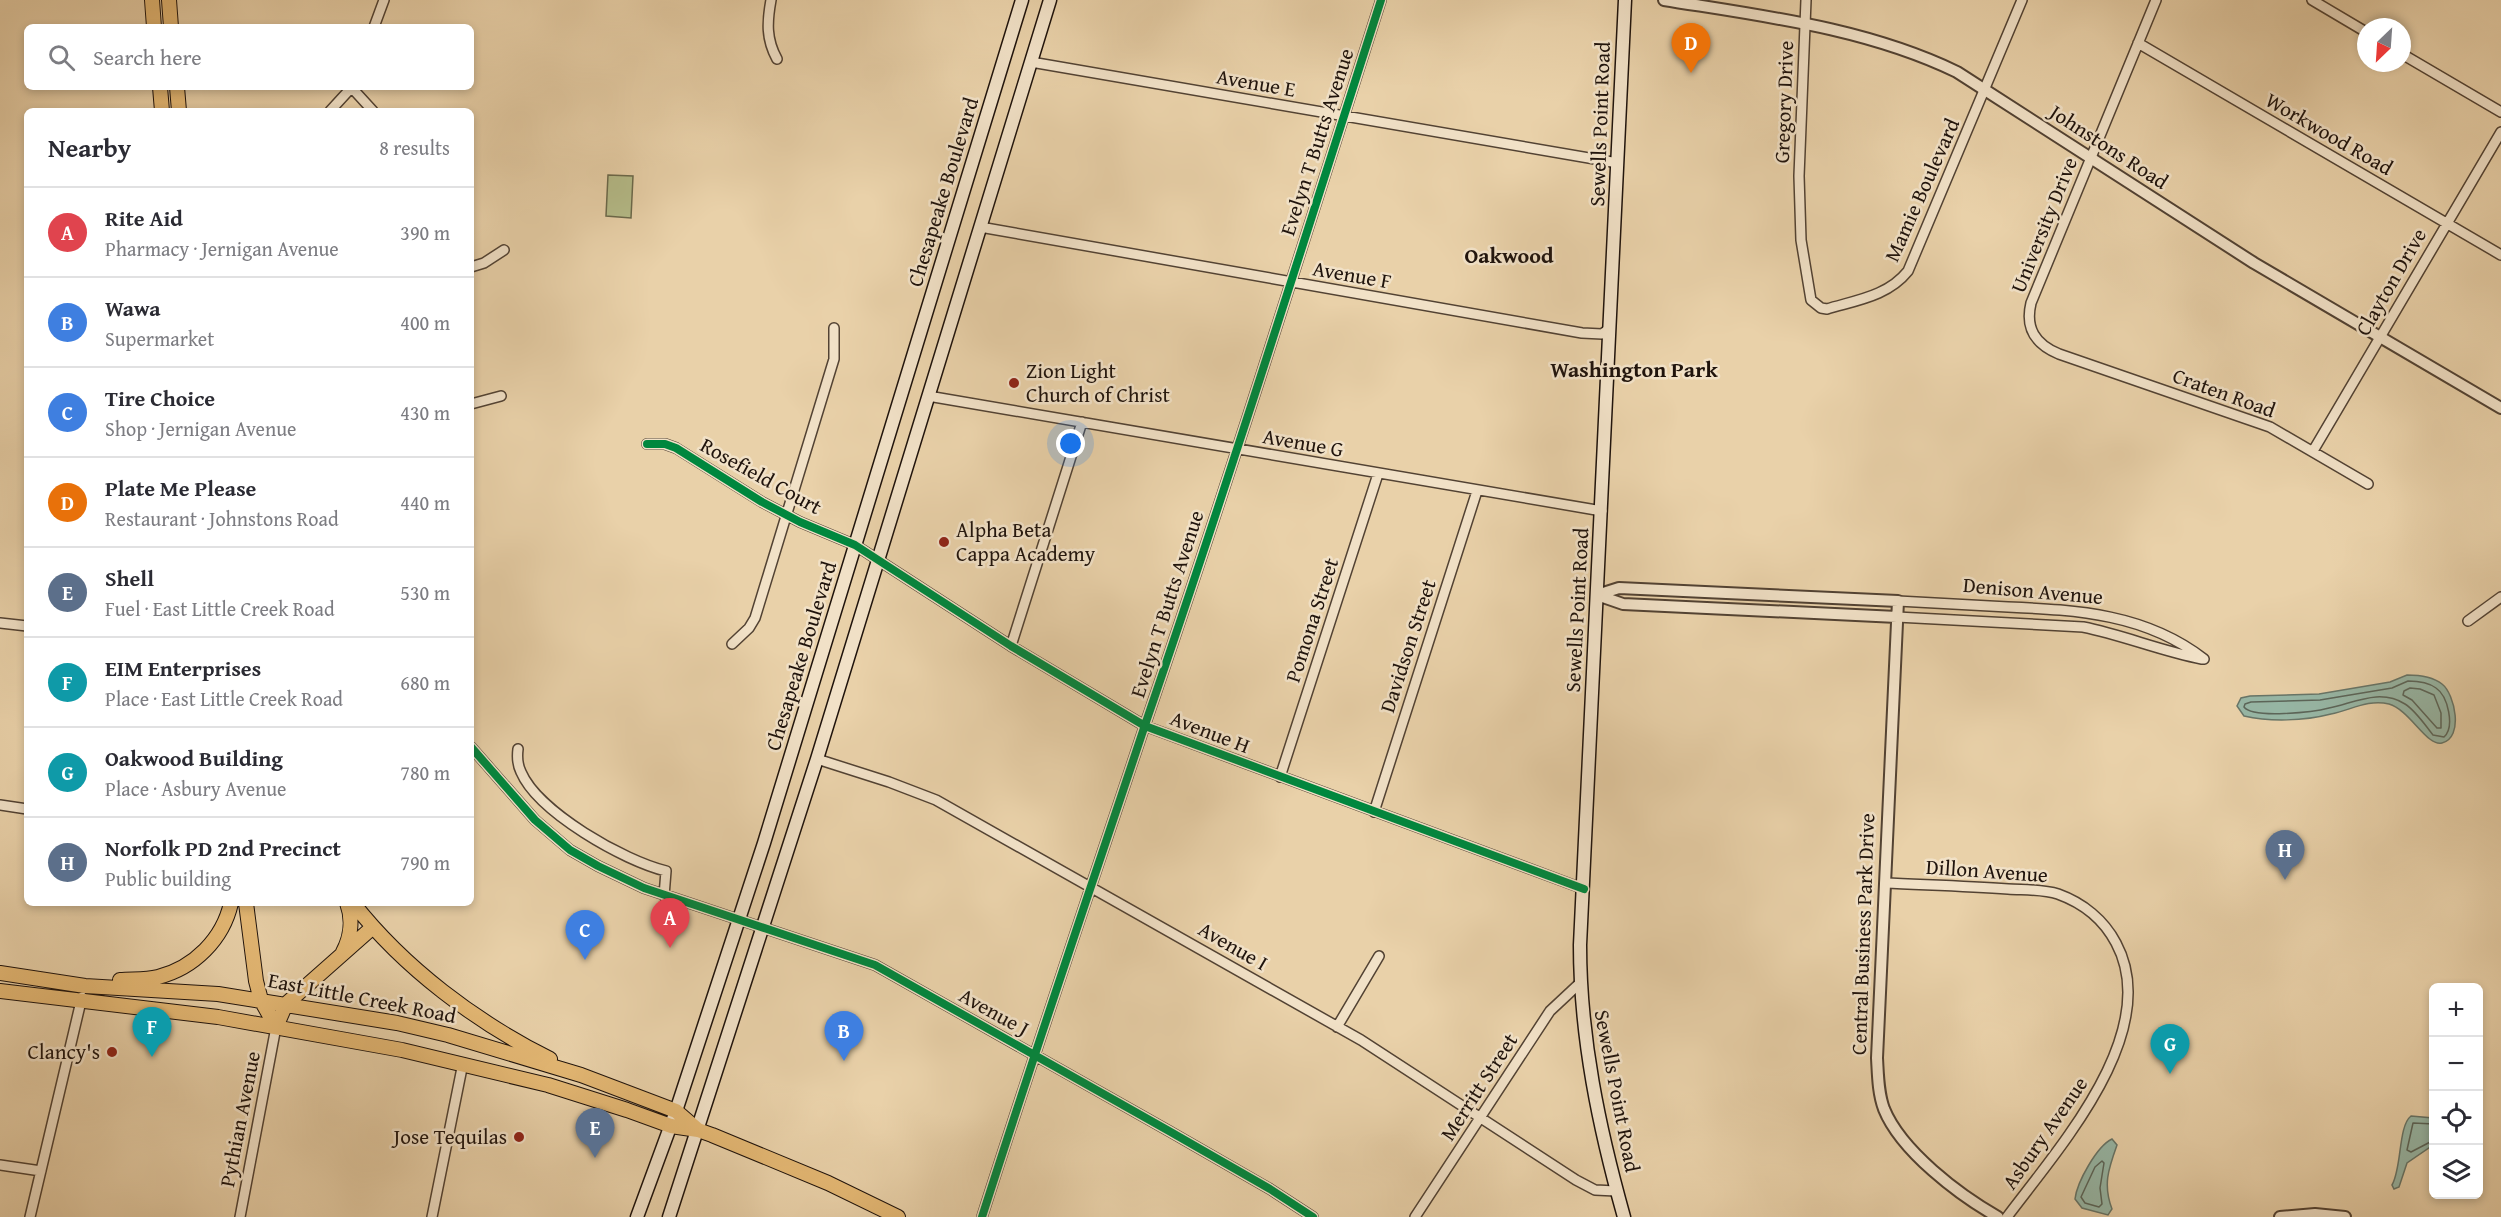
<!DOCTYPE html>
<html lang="en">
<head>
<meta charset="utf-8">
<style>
	:root { --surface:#fff; --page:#f2f2f3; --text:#2b2b33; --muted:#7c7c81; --line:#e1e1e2; --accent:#7c3aed }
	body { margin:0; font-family:"Gentium Book Plus",serif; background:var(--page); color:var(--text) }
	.controls { position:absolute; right:18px; bottom:18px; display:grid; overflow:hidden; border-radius:9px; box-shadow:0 3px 9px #0003 }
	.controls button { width:54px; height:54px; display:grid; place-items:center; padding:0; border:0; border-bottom:2px solid var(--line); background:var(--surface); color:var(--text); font:30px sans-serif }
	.compass { position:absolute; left:2357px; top:18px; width:54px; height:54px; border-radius:50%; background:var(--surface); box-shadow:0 3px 9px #0003; rotate:205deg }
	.you { position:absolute; left:1071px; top:444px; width:21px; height:21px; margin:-15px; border:4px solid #fff; border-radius:50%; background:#1a73e8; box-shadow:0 0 0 9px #1a73e833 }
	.badge { display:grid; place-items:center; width:39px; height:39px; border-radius:50%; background:var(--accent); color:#fff; font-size:20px; font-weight:700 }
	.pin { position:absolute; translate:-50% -50px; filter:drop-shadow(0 2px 3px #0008) }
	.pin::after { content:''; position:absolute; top:32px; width:21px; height:18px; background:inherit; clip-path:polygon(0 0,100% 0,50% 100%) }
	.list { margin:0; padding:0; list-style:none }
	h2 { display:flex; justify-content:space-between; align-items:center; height:78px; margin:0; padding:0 24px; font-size:26px }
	h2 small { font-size:20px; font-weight:400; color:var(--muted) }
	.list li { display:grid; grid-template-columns:39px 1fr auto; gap:18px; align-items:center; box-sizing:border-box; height:90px; padding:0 24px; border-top:2px solid var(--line) }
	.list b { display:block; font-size:22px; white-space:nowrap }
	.list p { margin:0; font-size:20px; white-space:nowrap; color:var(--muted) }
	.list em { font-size:20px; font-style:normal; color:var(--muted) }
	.icon { flex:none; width:33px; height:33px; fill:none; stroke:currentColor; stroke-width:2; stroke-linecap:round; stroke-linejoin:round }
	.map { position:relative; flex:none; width:2501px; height:1217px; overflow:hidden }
	.search { position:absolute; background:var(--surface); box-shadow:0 3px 9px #0003; left:24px; top:24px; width:450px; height:66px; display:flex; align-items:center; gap:15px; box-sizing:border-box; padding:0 21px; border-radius:9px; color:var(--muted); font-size:22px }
	.panel { position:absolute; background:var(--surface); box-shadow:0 3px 9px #0003; left:24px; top:108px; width:450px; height:798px; border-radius:9px }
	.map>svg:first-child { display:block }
	.green { fill:#b5bc89; stroke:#6a684a; stroke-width:1.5 }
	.water { fill:#97b7a6; stroke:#677568; stroke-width:1.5 }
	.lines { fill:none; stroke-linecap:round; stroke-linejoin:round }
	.shore { stroke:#5b6559; stroke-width:1.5 }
	.minor-casing { stroke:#524233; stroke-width:12 }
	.tertiary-casing { stroke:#524233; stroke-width:14 }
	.secondary-casing { stroke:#1f130c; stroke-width:15 }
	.primary-casing { stroke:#1f130c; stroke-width:16 }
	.minor { stroke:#f1e1c7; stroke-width:9 }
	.tertiary { stroke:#f1e1c7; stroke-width:10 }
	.secondary { stroke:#f1e1c7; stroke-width:12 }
	.primary { stroke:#e4b874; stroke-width:14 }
	.cycleway-casing { stroke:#f1e1c7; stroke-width:11 }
	.cycleway { stroke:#00873e; stroke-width:8 }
	.poi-dot { fill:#8f2418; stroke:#f1e1c7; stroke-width:2 }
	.labels { text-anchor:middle; stroke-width:5; stroke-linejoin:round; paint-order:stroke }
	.street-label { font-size:21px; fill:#1f130c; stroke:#f1e1c7 }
	.poi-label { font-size:21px; fill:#1f130c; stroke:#f1e1c7; text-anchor:start }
	.neighbourhood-label { font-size:22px; font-weight:bold; fill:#1f130c; stroke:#f1e1c7 }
</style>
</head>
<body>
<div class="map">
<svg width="2501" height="1217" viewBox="0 0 2501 1217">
	<rect width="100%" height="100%" fill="#e9d1a9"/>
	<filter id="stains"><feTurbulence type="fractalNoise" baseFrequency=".00333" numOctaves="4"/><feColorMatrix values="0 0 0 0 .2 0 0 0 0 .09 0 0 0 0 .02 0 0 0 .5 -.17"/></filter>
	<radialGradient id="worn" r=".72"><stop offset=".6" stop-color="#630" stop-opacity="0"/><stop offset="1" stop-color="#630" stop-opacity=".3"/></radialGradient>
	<path class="green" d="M608,175l25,1 -2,42 -25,-2z"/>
	<path class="water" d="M2407,675c11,0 25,1 35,9 13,10 22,54 0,59 -15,4 -32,-33 -53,-39 -21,-5 -38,6 -58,10 -27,7 -61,8 -87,2l-7,-10 4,-8 9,-2 69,-2 71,-12z
		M2411,1116l22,2v27l-26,18 -8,24 -5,2 -2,-4c10,-17 6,-59 19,-69z
		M2112,1139l5,6c-9,25 -14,40 -5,64l-4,6 -26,-7 -7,-9c2,-17 22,-53 37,-60z"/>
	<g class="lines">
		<path class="shore" d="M2408,681c10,0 20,1 28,7 12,8 19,39 8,49l-11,-2c-8,-10 -17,-24 -28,-31 -25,-16 -51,-1 -76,4 -15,4 -76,11 -85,-1l1,-3 6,-2 69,-2 72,-12z
			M2410,688l10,1 14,6 7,18v15h-4l-25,-28 -9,-5 1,-4z
			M2434,1124l-21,-1 -6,27 4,2 23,-12
			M2102,1161l2,2 -4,25 2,16 -3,3 -14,-4 -4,-6 14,-30z"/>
		<defs>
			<path id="minor" d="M771,0c-4,22 -5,39 6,59
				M1806,0l-7,176 2,64 10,60 10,8 6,1c30,-9 61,-13 81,-38l114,-271
				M2156,0l-125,303c-6,25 4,41 28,51l211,73 98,57
				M2312,0l54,32
				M374,27l10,-27
				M2138,43l363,212
				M2402,54l99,58
				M1031,62l587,101
				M352,88l21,23
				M330,111l22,-24
				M980,227l602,106 20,1 8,-6
				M471,267l13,-4 20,-13
				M928,396l674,115
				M471,404l30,-8
				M647,444h18l11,4 86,54 38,20 55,23 156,101 134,80 439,163
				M2313,451l188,-319
				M1898,601c37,2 73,4 110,6 70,3 138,7 196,52
				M1897,617l186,10c40,8 78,24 119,32
				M2468,621l33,-24
				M0,623l27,3
				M732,644l17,-16 6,-10 79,-259v-31
				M1011,646l71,-224
				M471,747l64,73 35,30 28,16 46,22 231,77 294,166 101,58 43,28
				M518,749c-1,8 -1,15 3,23 17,40 103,89 145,99l-2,25
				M817,759l72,23 47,18 425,240 215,140 19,10 21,1
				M1280,777l98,-303
				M0,805l27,4
				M1374,812l103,-321
				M1885,883c41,2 82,3 123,6 17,1 35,0 50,5 25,9 46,26 58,49 48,89 -59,207 -109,274
				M1337,1027l42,-71
				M0,1165l41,6
				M30,1217l52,-220
				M240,1217l36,-190
				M432,1217l31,-154
				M982,1217c53,-166 109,-330 164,-495 82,-239 158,-481 235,-722
				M1415,1217l135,-206 30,-28"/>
			<path id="tertiary" d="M1664,0c99,16 202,28 293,72l297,191 247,145
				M1597,595l22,-7 279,13 -21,457c1,17 1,35 7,51 17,42 75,86 114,108
				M1597,595l26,9 274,13
				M2280,1217l35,-3 30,3"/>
			<path id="secondary" d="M637,1217l39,-106 88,-268 258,-843
				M669,1217l148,-458 233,-759
				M1624,1217c-25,-89 -44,-180 -44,-272l45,-945"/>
			<path id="primary" d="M152,0l2,27
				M169,0l2,27
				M160,87l2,24
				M177,87l2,24
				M246,903l10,78 5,19 15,27
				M353,903c51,65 123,119 197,156
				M343,952c8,-15 10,-33 4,-49
				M0,973l85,13 133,8 179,29 51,12 133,40 95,36 22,19
				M120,980c12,-1 26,0 38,-3 36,-9 65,-38 73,-74
				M0,991l218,26 184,33 146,35 79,25 44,16 27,4 14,5 116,48 70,34
				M276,1027l10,-23 87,-77"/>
		</defs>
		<use href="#minor" class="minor-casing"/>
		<use href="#tertiary" class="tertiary-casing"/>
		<use href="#secondary" class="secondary-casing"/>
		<use href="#primary" class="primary-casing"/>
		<use href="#minor" class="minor"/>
		<use href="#tertiary" class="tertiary"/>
		<use href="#secondary" class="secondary"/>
		<use href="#primary" class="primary"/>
		<defs>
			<path id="cycleway" d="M647,444h18l11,4 86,54 38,20 55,23 156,101 134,80 439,163
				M471,747l64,73 35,30 28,16 46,22 231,77 294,166 101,58 43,28
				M982,1217c53,-166 109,-330 164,-495 82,-239 158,-481 235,-722"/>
		</defs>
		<use href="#cycleway" class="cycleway-casing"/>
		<use href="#cycleway" class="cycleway"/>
	</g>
	<g class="poi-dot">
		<circle cx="1014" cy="383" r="6"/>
		<circle cx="944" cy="542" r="6"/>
		<circle cx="112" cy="1052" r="6"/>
		<circle cx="519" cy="1137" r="6"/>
	</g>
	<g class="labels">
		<g class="street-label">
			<text transform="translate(1256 83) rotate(10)" y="7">Avenue E</text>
			<text transform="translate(1784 102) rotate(-88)" y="7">Gregory Drive</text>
			<text transform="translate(1600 124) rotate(-88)" y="7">Sewells Point Road</text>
			<text transform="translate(2329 134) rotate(30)" y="7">Workwood Road</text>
			<text transform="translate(1317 142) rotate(-72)" y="7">Evelyn T Butts Avenue</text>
			<text transform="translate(2109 147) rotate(33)" y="7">Johnstons Road</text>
			<text transform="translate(1922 190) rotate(-66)" y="7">Mamie Boulevard</text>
			<text transform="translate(943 192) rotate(-73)" y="7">Chesapeake Boulevard</text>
			<text transform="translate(2044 225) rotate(-68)" y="7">University Drive</text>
			<text transform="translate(1352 275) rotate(10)" y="7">Avenue F</text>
			<text transform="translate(2391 282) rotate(-60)" y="7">Clayton Drive</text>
			<text transform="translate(2224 393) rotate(20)" y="7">Craten Road</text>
			<text transform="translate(1303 443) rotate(10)" y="7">Avenue G</text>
			<text transform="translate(761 476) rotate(29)" y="7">Rosefield Court</text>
			<text transform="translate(2033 591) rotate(5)" y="7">Denison Avenue</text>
			<text transform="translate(1167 604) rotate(-72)" y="7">Evelyn T Butts Avenue</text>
			<text transform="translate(1577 610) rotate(-87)" y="7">Sewells Point Road</text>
			<text transform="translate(1312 620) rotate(-72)" y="7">Pomona Street</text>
			<text transform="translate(1408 646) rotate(-72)" y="7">Davidson Street</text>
			<text transform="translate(801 656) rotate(-73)" y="7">Chesapeake Boulevard</text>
			<text transform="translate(1210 732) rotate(21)" y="7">Avenue H</text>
			<text transform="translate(1987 871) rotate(4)" y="7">Dillon Avenue</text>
			<text transform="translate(1863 934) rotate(-88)" y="7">Central Business Park Drive</text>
			<text transform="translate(1233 946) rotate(30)" y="7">Avenue I</text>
			<text transform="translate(362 998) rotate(11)" y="7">East Little Creek Road</text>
			<text transform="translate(994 1012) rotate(29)" y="7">Avenue J</text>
			<text transform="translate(1479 1087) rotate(-57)" y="7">Merritt Street</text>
			<text transform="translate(1617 1091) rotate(79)" y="7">Sewells Point Road</text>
			<text transform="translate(240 1119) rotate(-79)" y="7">Pythian Avenue</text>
			<text transform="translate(2045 1133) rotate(-55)" y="7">Asbury Avenue</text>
		</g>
		<g class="poi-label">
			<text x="1026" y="378">Zion Light<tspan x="1026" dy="24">Church of Christ</tspan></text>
			<text x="956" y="537">Alpha Beta<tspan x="956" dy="24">Cappa Academy</tspan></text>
			<text x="100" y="1059" text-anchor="end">Clancy's</text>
			<text x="507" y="1144" text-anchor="end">Jose Tequilas</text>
		</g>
		<g class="neighbourhood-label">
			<text x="1509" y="263">Oakwood</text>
			<text x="1634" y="377">Washington Park</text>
		</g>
	</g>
	<rect width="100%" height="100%" filter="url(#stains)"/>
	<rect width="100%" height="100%" fill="url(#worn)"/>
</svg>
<div class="controls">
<button>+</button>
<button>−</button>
<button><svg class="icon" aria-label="locate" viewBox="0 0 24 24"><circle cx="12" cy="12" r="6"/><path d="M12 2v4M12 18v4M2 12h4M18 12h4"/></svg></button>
<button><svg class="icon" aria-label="layers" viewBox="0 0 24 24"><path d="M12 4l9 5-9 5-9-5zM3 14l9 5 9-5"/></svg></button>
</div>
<svg class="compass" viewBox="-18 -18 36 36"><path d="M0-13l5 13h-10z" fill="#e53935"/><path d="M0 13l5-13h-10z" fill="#7c7c81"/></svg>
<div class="you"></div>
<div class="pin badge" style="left:670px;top:948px;background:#e0444e">A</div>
<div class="pin badge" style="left:844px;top:1061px;background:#3f7fe0">B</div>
<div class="pin badge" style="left:585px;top:960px;background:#3f7fe0">C</div>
<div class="pin badge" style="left:1691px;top:73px;background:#e8710a">D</div>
<div class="pin badge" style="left:595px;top:1158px;background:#5c6f8a">E</div>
<div class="pin badge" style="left:152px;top:1057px;background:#0f9aa8">F</div>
<div class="pin badge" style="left:2170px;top:1074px;background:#0f9aa8">G</div>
<div class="pin badge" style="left:2285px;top:880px;background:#5c6f8a">H</div>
<div class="search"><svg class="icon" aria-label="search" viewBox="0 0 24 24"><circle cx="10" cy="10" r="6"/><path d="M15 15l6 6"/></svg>Search here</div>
<section class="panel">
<h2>Nearby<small>8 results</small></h2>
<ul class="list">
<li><span class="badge" style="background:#e0444e">A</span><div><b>Rite Aid</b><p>Pharmacy · Jernigan Avenue</p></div><em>390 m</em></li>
<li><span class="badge" style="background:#3f7fe0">B</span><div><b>Wawa</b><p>Supermarket</p></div><em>400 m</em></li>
<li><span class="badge" style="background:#3f7fe0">C</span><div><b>Tire Choice</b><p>Shop · Jernigan Avenue</p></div><em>430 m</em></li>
<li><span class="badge" style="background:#e8710a">D</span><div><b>Plate Me Please</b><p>Restaurant · Johnstons Road</p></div><em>440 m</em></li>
<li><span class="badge" style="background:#5c6f8a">E</span><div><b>Shell</b><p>Fuel · East Little Creek Road</p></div><em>530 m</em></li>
<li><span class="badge" style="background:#0f9aa8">F</span><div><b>EIM Enterprises</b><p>Place · East Little Creek Road</p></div><em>680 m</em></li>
<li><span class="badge" style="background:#0f9aa8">G</span><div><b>Oakwood Building</b><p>Place · Asbury Avenue</p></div><em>780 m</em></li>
<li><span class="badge" style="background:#5c6f8a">H</span><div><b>Norfolk PD 2nd Precinct</b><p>Public building</p></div><em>790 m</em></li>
</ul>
</section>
</div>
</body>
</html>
